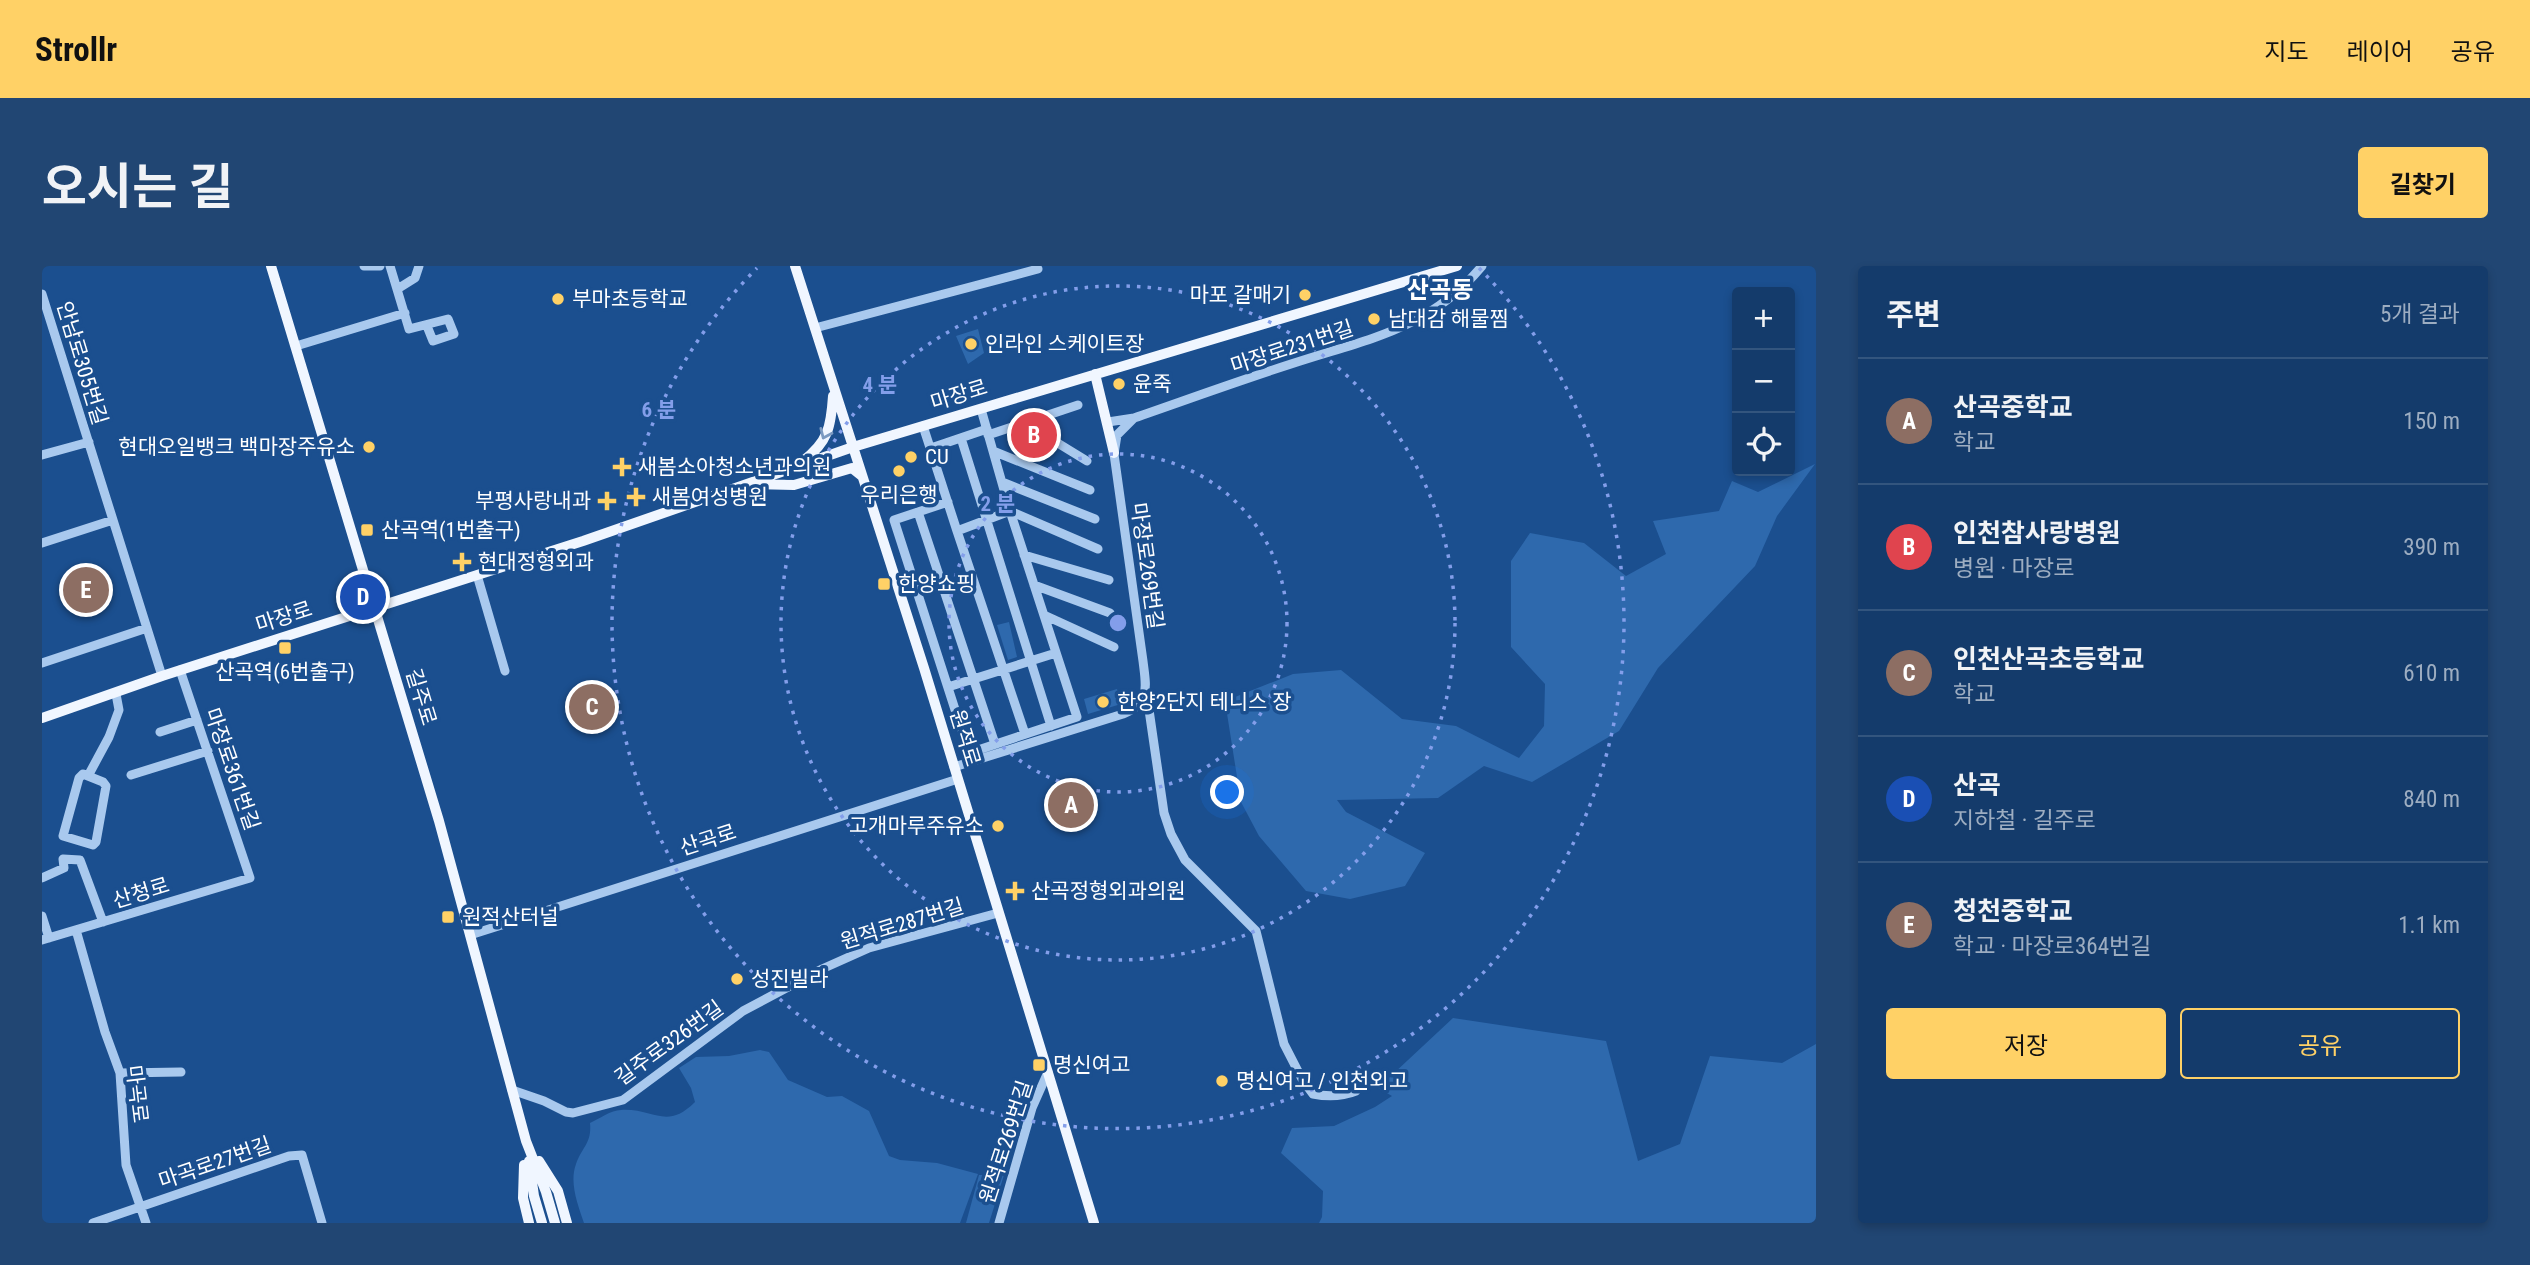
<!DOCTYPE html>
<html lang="ko">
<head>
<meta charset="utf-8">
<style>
	:root { --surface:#143b6b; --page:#214673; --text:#f1f3f6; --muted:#9dadc1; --line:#33557e; --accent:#ffd166 }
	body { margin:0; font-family:"Roboto Condensed","Noto Sans KR",sans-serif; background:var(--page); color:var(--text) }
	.controls { position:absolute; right:21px; top:21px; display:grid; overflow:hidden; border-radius:7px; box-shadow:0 4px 10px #0003 }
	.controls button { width:63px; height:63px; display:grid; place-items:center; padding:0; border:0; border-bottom:2px solid var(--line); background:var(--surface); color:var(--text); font:35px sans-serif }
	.you { position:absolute; left:1186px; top:527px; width:24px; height:24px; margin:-18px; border:5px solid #fff; border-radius:50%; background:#1a73e8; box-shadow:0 0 0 10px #1a73e833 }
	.badge { display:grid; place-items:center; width:46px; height:46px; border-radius:50%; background:var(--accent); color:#fff; font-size:23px; font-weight:700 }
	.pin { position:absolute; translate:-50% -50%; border:4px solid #fff; box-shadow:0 2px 7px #0006 }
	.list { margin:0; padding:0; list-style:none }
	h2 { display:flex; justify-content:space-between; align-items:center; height:91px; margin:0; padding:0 28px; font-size:30px }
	h2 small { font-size:23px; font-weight:400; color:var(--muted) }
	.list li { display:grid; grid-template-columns:46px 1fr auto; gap:21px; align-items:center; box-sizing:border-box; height:126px; padding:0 28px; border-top:2px solid var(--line) }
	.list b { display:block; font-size:26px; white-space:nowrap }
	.list p { margin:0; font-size:23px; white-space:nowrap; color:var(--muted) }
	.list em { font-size:23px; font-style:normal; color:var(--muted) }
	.actions { display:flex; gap:14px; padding:21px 28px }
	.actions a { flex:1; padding:16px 0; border:2px solid var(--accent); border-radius:7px; text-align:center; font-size:24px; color:var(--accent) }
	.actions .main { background:var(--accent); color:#111 }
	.icon { flex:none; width:38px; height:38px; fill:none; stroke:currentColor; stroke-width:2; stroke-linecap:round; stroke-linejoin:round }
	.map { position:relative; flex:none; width:1774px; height:957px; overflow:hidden; border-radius:7px }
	header { display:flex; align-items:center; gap:42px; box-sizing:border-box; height:98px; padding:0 35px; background:var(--accent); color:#111 }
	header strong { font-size:33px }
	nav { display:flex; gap:38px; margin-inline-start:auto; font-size:24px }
	.intro { display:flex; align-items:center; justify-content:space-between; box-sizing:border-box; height:168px; padding:0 42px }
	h1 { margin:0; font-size:49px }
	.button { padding:18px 32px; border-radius:7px; background:var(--accent); color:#111; font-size:24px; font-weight:700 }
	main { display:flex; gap:42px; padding:0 42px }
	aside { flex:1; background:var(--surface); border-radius:7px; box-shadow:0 4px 10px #0003 }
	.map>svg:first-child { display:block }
	.green { fill:#2e69ad }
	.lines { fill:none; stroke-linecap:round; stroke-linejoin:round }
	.minor { stroke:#a9c9ee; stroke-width:9 }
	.major { stroke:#f0f6ff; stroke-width:10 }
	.oneway { stroke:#7b9ac1 }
	.ring { fill:none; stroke:#839eea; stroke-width:3.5; stroke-dasharray:3.5 7 }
	.poi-dot { fill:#ffd166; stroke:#1b4f8f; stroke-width:2.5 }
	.labels { text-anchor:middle; stroke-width:7; stroke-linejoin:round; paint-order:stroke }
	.poi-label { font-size:21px; fill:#fff; stroke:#1b4f8f; text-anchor:start }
	.street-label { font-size:21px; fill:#fff; stroke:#1b4f8f }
	.quarter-label { font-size:24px; font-weight:bold; fill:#fff; stroke:#1b4f8f }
	.centre { fill:#839eea; stroke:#1b4f8f; stroke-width:3.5 }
	.ring-label { font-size:21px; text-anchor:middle; font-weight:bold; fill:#839eea; stroke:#1b4f8f; stroke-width:7; stroke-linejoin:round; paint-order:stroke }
</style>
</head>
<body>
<header>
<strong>Strollr</strong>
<nav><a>지도</a><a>레이어</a><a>공유</a></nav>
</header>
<div class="intro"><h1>오시는 길</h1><a class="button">길찾기</a></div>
<main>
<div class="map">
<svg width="1774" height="957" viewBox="0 0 1774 957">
	<rect width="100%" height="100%" fill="#1b4f8f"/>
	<path class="green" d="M936,63l6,24 -16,11 -12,-28z
		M1773,198l-38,52 -22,50 -97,102 -39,63 -87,51 -48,-16 -46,32 -101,2 9,12 79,41 -20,33 -55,13 -44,-8 -47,-55 -18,-34 -16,-101 68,-27 48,-4 61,49 54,7 63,32 25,-32 1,-42 -34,-37v-86l19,-28 54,10 42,33 40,-22 -13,-33 66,-10 13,-30 26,11z
		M967,356l8,35 -9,3 -11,-35z
		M1075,423l4,15 -33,10 -4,-15z
		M1411,752l153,23 32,120 42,-17 30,-88 72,7 34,-19v179h-497l3,-6 1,-26 -42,-38 11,-25 42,-2 41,-19 17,-11 -14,-8z
		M718,784l9,2 19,28 39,17 15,-1 27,15 20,45 11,4 37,3 41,11 -18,49h-376c-6,-18 -15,-40 -8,-59 6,-17 16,-21 14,-41 9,-4 21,-13 31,-13 33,-2 45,21 74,-8l-4,-14 -12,-20 17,-11 33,-1z
		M937,909h25l-15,48h-23z"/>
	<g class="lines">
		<path class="minor" d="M322,0h16
			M348,0l19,63 39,-10 6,15 -21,7 -6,-15
			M357,22l16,-10 4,-12
			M0,28l120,382
			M773,62l223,-59
			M254,80l109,-33
			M1066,156l26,-4
			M983,157l62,38
			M881,160l34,105 53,-20 -29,-102
			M946,169l90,-30
			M919,172l90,288
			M889,182l56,-19
			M951,185l97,39
			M0,189l47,-13
			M960,216l93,37
			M906,236l-54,18 75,233 108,-36 -67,-206
			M968,245l88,38
			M876,246l77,232
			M915,265l68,203
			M0,277l71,-23
			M982,289l85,25
			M435,309l28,96
			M992,319l76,28
			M1002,349l70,32
			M0,397l105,-35
			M906,421l108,-34
			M1102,432l4,5 16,110 7,21 14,26 71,71 28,113 18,35 11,15c15,3 28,3 43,-3
			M118,466l37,-12
			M912,501l169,-53c28,-11 23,-28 20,-53l-29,-207 3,-19 17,-17c52,-18 104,-37 157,-54 75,-25 137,-33 191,-98
			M41,508l20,8 3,4 -10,56 -3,3 -30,-9 16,-58z
			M89,509l77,-24
			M46,510l21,-39 10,-27 -3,-16
			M0,612l22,-10 -1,-9 17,1 23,62
			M0,650l7,22
			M34,664l29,102 15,41 6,92 20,58
			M428,669l488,-156
			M0,674l208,-62 -70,-208
			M78,807l61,-1
			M470,824l32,11 22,11 7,1 50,-13 120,-89 79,-42 47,-21 129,-35
			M51,957l196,-67 13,-1 20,68
			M957,957l33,-115 16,-36"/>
		<path class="major" d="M229,0l168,555 87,320 20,51 9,31
			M753,0l129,402 170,555
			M1053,108l19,79
			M761,195c25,-19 28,-34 30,-65
			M709,218l43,1 58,-17 10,8
			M0,452l120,-42 421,-135 270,-94 604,-181
			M487,895l5,35 8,27
			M497,895l19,30 9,32
			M482,899l-1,33 6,25"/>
	</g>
	<defs><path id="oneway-chevron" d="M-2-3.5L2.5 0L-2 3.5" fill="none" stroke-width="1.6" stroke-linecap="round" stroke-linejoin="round" transform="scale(1.75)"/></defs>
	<use class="oneway" href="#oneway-chevron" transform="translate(783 168) rotate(114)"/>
	<g class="ring">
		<circle cx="1076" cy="357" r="169"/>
		<circle cx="1076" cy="357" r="337"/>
		<path d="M1437 2A506 506 0 1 1 715 2"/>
	</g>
	<g class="poi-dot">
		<circle cx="1263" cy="29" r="7"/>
		<circle cx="516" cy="33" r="7"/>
		<circle cx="1332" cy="53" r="7"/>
		<circle cx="929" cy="78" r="7"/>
		<circle cx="1077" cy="118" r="7"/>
		<circle cx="327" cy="181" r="7"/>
		<circle cx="869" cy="191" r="7"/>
		<path d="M576.5 190.5h7v7h7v7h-7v7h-7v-7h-7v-7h7z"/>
		<circle cx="857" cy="205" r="7"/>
		<path d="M590.5 220.5h7v7h7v7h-7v7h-7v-7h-7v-7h7z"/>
		<path d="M561.5 224.5h7v7h7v7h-7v7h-7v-7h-7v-7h7z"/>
		<rect x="318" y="257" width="14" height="14" rx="3.5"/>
		<path d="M416.5 285.5h7v7h7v7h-7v7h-7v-7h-7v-7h7z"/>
		<rect x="835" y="311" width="14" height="14" rx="3.5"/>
		<rect x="236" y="375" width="14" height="14" rx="3.5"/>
		<circle cx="1061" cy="436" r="7"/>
		<circle cx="956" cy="560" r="7"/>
		<path d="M969.5 614.5h7v7h7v7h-7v7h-7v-7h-7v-7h7z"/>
		<rect x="399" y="644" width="14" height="14" rx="3.5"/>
		<circle cx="695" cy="713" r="7"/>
		<rect x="990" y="792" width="14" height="14" rx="3.5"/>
		<circle cx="1180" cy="815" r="7"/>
	</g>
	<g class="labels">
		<g class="poi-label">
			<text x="1249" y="36" text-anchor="end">마포 갈매기</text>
			<text x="530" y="40">부마초등학교</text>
			<text x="1346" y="60">남대감 해물찜</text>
			<text x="943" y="85">인라인 스케이트장</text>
			<text x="1091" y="125">윤죽</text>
			<text x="313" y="188" text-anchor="end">현대오일뱅크 백마장주유소</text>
			<text x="883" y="198">CU</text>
			<text x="596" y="208">새봄소아청소년과의원</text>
			<text x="857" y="236" text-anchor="middle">우리은행</text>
			<text x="610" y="238">새봄여성병원</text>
			<text x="549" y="242" text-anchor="end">부평사랑내과</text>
			<text x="339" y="271">산곡역(1번출구)</text>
			<text x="436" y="303">현대정형외과</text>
			<text x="856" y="325">한양쇼핑</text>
			<text x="243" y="413" text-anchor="middle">산곡역(6번출구)</text>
			<text x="1075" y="443">한양2단지 테니스 장</text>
			<text x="942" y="567" text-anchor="end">고개마루주유소</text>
			<text x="989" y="632">산곡정형외과의원</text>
			<text x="420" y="658">원적산터널</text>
			<text x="709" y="720">성진빌라</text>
			<text x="1011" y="806">명신여고</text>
			<text x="1194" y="822">명신여고 / 인천외고</text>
		</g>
		<g class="street-label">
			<text transform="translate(1250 81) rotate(-18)" y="7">마장로231번길</text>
			<text transform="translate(40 97) rotate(73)" y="7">안남로305번길</text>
			<text transform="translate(917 129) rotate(-17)" y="7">마장로</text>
			<text transform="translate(1105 300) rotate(82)" y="7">마장로269번길</text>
			<text transform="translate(242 351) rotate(-18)" y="7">마장로</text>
			<text transform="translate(379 431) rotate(73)" y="7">길주로</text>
			<text transform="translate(923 472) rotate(73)" y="7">원적로</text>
			<text transform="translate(190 503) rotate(71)" y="7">마장로361번길</text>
			<text transform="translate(666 574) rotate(-18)" y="7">산곡로</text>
			<text transform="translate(99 627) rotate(-17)" y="7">산청로</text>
			<text transform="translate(860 658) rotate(-17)" y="7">원적로287번길</text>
			<text transform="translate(627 777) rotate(-36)" y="7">길주로326번길</text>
			<text transform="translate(95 828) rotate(83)" y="7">마곡로</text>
			<text transform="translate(964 876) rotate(-72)" y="7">원적로269번길</text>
			<text transform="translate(173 897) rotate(-19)" y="7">마곡로27번길</text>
		</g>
		<g class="quarter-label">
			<text x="1398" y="32">산곡동</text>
		</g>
	</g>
	<circle cx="1076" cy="357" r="10" class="centre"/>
	<g class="ring-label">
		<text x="838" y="126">4 분</text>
		<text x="617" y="151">6 분</text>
		<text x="956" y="245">2 분</text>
	</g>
</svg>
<div class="controls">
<button>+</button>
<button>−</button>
<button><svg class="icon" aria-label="locate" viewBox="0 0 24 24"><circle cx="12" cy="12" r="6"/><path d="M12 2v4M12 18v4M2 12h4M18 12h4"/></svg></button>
</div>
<div class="you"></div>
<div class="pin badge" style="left:1029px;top:539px;background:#8d6e63">A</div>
<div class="pin badge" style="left:992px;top:169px;background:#e0444e">B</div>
<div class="pin badge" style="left:550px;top:441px;background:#8d6e63">C</div>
<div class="pin badge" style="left:321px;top:331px;background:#1a4fb4">D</div>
<div class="pin badge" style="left:44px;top:324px;background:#8d6e63">E</div>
</div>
<aside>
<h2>주변<small>5개 결과</small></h2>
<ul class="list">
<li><span class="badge" style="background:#8d6e63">A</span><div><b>산곡중학교</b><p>학교</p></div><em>150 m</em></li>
<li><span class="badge" style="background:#e0444e">B</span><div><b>인천참사랑병원</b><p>병원 · 마장로</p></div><em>390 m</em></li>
<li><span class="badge" style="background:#8d6e63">C</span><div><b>인천산곡초등학교</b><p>학교</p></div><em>610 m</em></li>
<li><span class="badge" style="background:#1a4fb4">D</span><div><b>산곡</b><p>지하철 · 길주로</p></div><em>840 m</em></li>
<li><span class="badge" style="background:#8d6e63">E</span><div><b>청천중학교</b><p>학교 · 마장로364번길</p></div><em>1.1 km</em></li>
</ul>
<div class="actions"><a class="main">저장</a><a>공유</a></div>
</aside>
</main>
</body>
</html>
